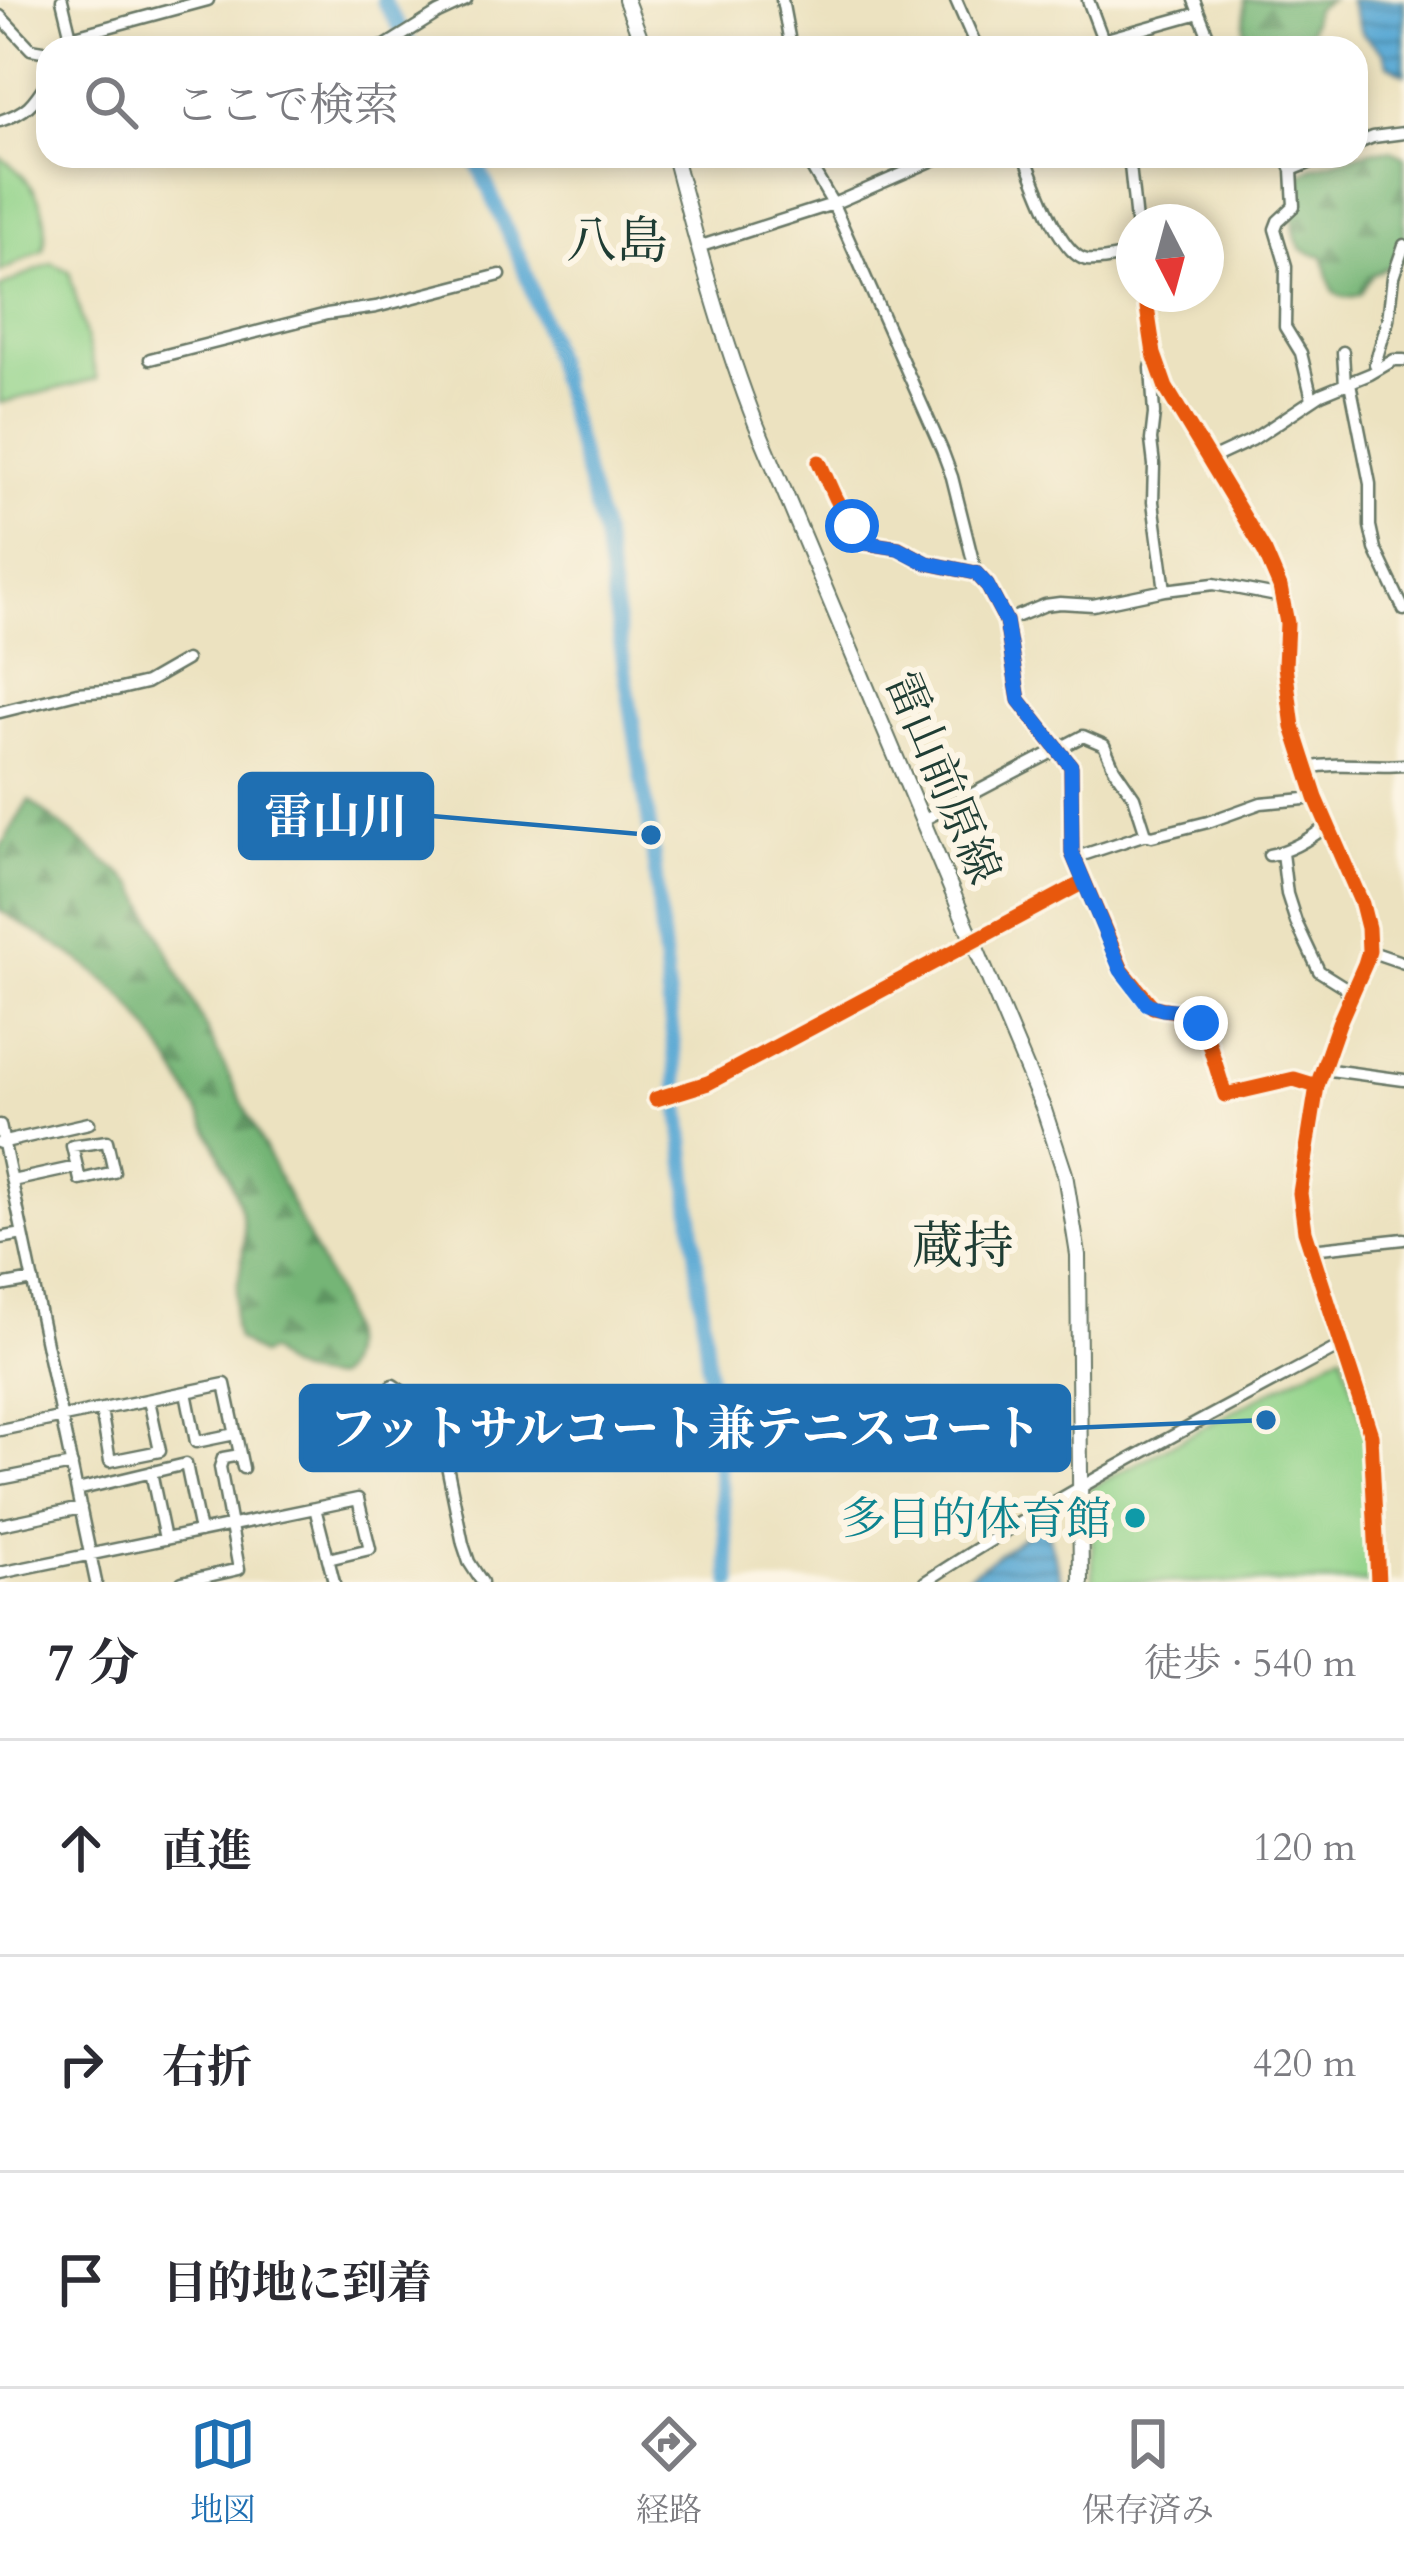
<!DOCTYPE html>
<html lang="ja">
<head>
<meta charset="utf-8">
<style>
	:root { --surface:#fff; --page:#f7f7f7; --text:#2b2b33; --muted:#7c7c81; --line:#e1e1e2; --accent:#1f6fb2 }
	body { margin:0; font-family:Cardo,"Noto Serif JP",serif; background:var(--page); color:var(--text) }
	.compass { position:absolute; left:1116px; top:204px; width:108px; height:108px; border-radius:50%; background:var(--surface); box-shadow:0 6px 18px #0003; rotate:174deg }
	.stop { position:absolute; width:36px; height:36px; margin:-27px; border:9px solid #1a73e8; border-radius:50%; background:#fff }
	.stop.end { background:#1a73e8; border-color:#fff; box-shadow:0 3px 12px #0008 }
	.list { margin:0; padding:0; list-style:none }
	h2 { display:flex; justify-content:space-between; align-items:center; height:156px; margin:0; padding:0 48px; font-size:51px }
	h2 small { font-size:39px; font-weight:400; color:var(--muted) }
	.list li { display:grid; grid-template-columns:78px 1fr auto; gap:36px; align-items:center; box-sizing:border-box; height:216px; padding:0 48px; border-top:3px solid var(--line) }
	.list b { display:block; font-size:45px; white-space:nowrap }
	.list em { font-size:39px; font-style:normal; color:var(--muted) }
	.icon { flex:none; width:66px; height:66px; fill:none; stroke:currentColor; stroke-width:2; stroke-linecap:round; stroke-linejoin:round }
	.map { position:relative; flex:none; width:1404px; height:1582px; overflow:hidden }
	.search { position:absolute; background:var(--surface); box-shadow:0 6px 18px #0003; left:36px; right:36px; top:36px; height:132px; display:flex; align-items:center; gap:30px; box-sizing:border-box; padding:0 42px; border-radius:36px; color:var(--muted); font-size:45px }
	.sheet { height:804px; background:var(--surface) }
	nav { display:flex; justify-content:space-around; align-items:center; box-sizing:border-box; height:168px; border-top:3px solid var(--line); background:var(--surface); font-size:33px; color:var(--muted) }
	nav a { display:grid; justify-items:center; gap:6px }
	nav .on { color:var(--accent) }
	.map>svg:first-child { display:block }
	.green { fill:#92d38a; stroke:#58885f; stroke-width:3 }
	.forest { fill:url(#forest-firs); stroke:#4a7955; stroke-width:3 }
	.water { fill:url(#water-rules); stroke:#3c7384; stroke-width:3 }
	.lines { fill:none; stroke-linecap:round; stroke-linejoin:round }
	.river { stroke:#5aa9d4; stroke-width:15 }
	.minor-casing { stroke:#677765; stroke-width:15 }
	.major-casing { stroke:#677765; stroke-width:18 }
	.minor { stroke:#fff; stroke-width:10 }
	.major { stroke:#fff; stroke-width:14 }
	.cycleway-casing { stroke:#fcf5e5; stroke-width:22 }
	.cycleway { stroke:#e8590c; stroke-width:15 }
	.route { stroke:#1a73e8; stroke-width:15 }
	.culture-dot { fill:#0f9aa8; stroke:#fcf5e5; stroke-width:4.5 }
	.labels { text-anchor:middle; stroke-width:12; stroke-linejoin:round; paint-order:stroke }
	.street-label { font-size:45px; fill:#1f3d34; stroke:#fcf5e5 }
	.culture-label { font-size:45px; fill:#0d838f; stroke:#fcf5e5; text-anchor:end }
	.quarter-label { font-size:51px; fill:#1f3d34; stroke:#fcf5e5 }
	.leader { fill:none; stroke:#1f6fb2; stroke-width:4.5 }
	.callout-dot { fill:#1f6fb2; stroke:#fcf5e5; stroke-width:4.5 }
	.callout { fill:#1f6fb2; stroke:#1f6fb2; stroke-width:4.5 }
	.callout-label { font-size:48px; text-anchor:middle; font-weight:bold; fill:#fff }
</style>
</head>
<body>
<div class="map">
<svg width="1404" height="1582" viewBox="0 0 1404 1582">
	<defs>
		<pattern id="forest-firs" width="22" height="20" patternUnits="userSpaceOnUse" patternTransform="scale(3)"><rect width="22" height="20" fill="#75b576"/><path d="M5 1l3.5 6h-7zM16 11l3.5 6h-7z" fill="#5f9462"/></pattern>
		<pattern id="water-rules" width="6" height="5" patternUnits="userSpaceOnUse" patternTransform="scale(3)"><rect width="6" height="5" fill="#5aa9d4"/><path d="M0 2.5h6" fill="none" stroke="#4a8bad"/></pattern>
	</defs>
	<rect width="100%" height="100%" fill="#fcf5e5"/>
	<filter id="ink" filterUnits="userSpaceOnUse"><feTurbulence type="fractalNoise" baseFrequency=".00833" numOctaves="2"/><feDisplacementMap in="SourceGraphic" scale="24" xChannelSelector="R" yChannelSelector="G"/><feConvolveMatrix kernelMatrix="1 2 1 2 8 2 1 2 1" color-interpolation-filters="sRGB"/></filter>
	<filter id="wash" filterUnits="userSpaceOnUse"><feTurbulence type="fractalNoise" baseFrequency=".004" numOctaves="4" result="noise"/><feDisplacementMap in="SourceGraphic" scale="48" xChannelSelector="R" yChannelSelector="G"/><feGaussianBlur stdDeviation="2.7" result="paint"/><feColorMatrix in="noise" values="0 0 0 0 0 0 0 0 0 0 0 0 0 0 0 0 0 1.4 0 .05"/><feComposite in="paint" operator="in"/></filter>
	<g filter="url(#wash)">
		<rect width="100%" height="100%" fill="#ece2c0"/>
		<path class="green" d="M0,157c32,21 53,53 43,93l-43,22z
			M52,263l17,8 28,108 -97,24v-116z
			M1342,1353l28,90 6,139h-283l-2,-94z"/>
		<path class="forest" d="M1245,0h85l-15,9 -6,24c-25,9 -41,12 -65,1z
			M1374,150h17l13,6v99l-10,9 -22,11 -12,19c-32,13 -30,-16 -37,-38 -6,-2 -13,-2 -18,-5 -19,-11 -10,-60 -5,-77l13,-7z
			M29,800l106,85 7,13 190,388c11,28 28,68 4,92 -16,2 -39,-3 -52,-12 -6,-4 -10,-10 -15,-15l-9,4 -23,-16c-11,-31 10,-76 7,-110 -6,-58 -86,-202 -130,-241 -35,-32 -75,-53 -114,-78v-62z"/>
		<path class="water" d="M1349,0h55v74l-16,-10 -5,-12 -20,-18z
			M1044,1522l18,60h-102z"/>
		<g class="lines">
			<path class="river" d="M383,0l29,48
				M474,156l49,110 23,66 57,204 6,35 42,264 80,747"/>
		</g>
	</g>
	<g filter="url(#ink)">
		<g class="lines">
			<defs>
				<path id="minor" d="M62,0l9,37
					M782,0l9,48
					M956,0l21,48
					M1088,0l18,48
					M1194,0l19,48
					M0,16l31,33 17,3
					M1103,40l96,-27
					M60,48l11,-11 137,-37
					M376,48l9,-2 53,-33 28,-13
					M0,121c27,-9 33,-17 48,-41
					M1356,144l17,-7 31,-4
					M805,156l28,48 109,246 10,27 24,96
					M1025,156c10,24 34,99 62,104 14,2 33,-4 47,-6
					M1129,156l7,66
					M1286,156l6,14 2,36 -16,15 -3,8 11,37 -1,61 16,26 11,46
					M1292,170l34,-14
					M698,247l135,-43 110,-48
					M1145,294l9,60 12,34 99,164 15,35 7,36 -2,43 8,61 23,71 46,106 6,24 1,23 -4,13 -26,59 -22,63 -17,107 5,38 66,204 7,147
					M1343,352l2,33
					M150,359l177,-45 49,-7 124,-32
					M1156,363l-4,1 -1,4 3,46 -3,26 3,25 -1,37 12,88
					M1378,369l-3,-5 13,-44 5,-43 11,-32
					M1350,383l20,101v42l5,23 29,61
					M1209,460l43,-20 69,-46 49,-20 24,-14h10
					M819,462l16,36 25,44 39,6 28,15 49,10 11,12 19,36 13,79 52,66 1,87 50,117 31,37 41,7 13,23 18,58 69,-16 23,7
					M1006,621l39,-16 15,-2 33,2 72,-15 49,-6 68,13
					M0,712l77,-19 39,-3 30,-7 40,-23
					M1307,768c36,-7 62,0 97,-3
					M923,820l160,-84 21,9 10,23 20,29 12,37 6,2 56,-14 53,-19 55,-5
					M1282,853l5,41 9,28 23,49 24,15 7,13
					M1269,855c22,-4 41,-16 59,-30
					M1074,858l72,-24
					M1369,951l35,12
					M1323,1069l81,11
					M656,1099l52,-16 376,-201
					M0,1125l96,457
					M0,1143l89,-20
					M12,1181l65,-14 3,13 34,-8 -7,-31 -35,5 5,21
					M0,1238l23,-4
					M1311,1249l93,-10
					M0,1286l33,-6
					M393,1385l13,9 6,14 29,28 22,108 6,18 13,20
					M186,1392l10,50 39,-8
					M101,1410l9,51 50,-10 -11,-51
					M0,1430l225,-46 18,84
					M151,1472l14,67
					M0,1479l72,-14
					M77,1490l109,-26 14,68
					M0,1525l81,-17
					M328,1559l42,-10 -12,-50 -43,9 19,74
					M0,1573l315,-65
					M182,1582l57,-13 -19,-102 3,-9 17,-3
					M925,1582c134,-88 276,-161 417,-237"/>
				<path id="major" d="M626,0l18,48
					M674,156c24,91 48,181 82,268l288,686 21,64 13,81 3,327"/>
			</defs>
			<use href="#minor" class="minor-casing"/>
			<use href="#major" class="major-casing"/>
			<use href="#minor" class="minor"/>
			<use href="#major" class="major"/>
			<defs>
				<path id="cycleway" d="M1145,294l9,60 12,34 99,164 15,35 7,36 -2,43 8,61 23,71 46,106 6,24 1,23 -4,13 -26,59 -22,63 -17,107 5,38 66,204 7,147
					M819,462l16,36 25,44 39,6 28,15 49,10 11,12 19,36 13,79 52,66 1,87 50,117 31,37 41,7 13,23 18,58 69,-16 23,7
					M656,1099l52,-16 376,-201"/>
			</defs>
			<use href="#cycleway" class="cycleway-casing"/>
			<use href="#cycleway" class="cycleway"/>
		</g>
	</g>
	<g class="lines" filter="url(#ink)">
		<path class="route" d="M852,526l8,16 38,6 29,15 49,10 11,12 19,36 13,79 52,66 1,87 49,117 26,34 15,5 24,2 8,3 7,9"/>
	</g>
	<circle class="culture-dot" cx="1135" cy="1518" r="12"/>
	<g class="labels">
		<g class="street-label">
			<text transform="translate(944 777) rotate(67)" y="16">雷山前原線</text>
		</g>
		<g class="culture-label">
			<text x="1111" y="1534">多目的体育館</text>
		</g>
		<g class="quarter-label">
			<text x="617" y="258">八島</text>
			<text x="963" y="1263">蔵持</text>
		</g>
	</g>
	<path class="leader" d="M651 835L432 816M1266 1420L1069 1428"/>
	<g class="callout-dot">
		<circle cx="651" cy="835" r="12"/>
		<circle cx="1266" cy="1420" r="12"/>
	</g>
	<g class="callout">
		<rect x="240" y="774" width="192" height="84" rx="12"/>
		<rect x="301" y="1386" width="768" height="84" rx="12"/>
	</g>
	<g class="callout-label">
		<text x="336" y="833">雷山川</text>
		<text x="685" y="1445">フットサルコート兼テニスコート</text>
	</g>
</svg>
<svg class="compass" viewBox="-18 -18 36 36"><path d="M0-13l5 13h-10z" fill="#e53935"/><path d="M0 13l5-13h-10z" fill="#7c7c81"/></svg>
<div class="stop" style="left:852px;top:526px"></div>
<div class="stop end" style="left:1201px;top:1023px"></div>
<div class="search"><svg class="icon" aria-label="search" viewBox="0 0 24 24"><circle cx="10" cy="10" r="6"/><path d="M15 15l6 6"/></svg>ここで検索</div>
</div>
<section class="sheet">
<h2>7 分<small>徒歩 · 540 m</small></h2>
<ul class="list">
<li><svg class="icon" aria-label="ahead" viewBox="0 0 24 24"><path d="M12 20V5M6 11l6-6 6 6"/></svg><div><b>直進</b></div><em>120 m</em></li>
<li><svg class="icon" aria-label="right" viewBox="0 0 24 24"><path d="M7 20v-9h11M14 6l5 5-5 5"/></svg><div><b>右折</b></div><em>420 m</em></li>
<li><svg class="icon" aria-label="arrive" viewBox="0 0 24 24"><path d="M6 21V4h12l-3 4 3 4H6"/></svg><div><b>目的地に到着</b></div></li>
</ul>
</section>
<nav>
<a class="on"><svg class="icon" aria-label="map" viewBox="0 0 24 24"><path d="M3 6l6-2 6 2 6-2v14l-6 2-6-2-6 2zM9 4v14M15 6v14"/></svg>地図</a>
<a><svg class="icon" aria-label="directions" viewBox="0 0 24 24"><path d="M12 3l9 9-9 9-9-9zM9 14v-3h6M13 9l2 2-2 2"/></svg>経路</a>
<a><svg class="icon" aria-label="saved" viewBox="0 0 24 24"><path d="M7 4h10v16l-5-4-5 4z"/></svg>保存済み</a>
</nav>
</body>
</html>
